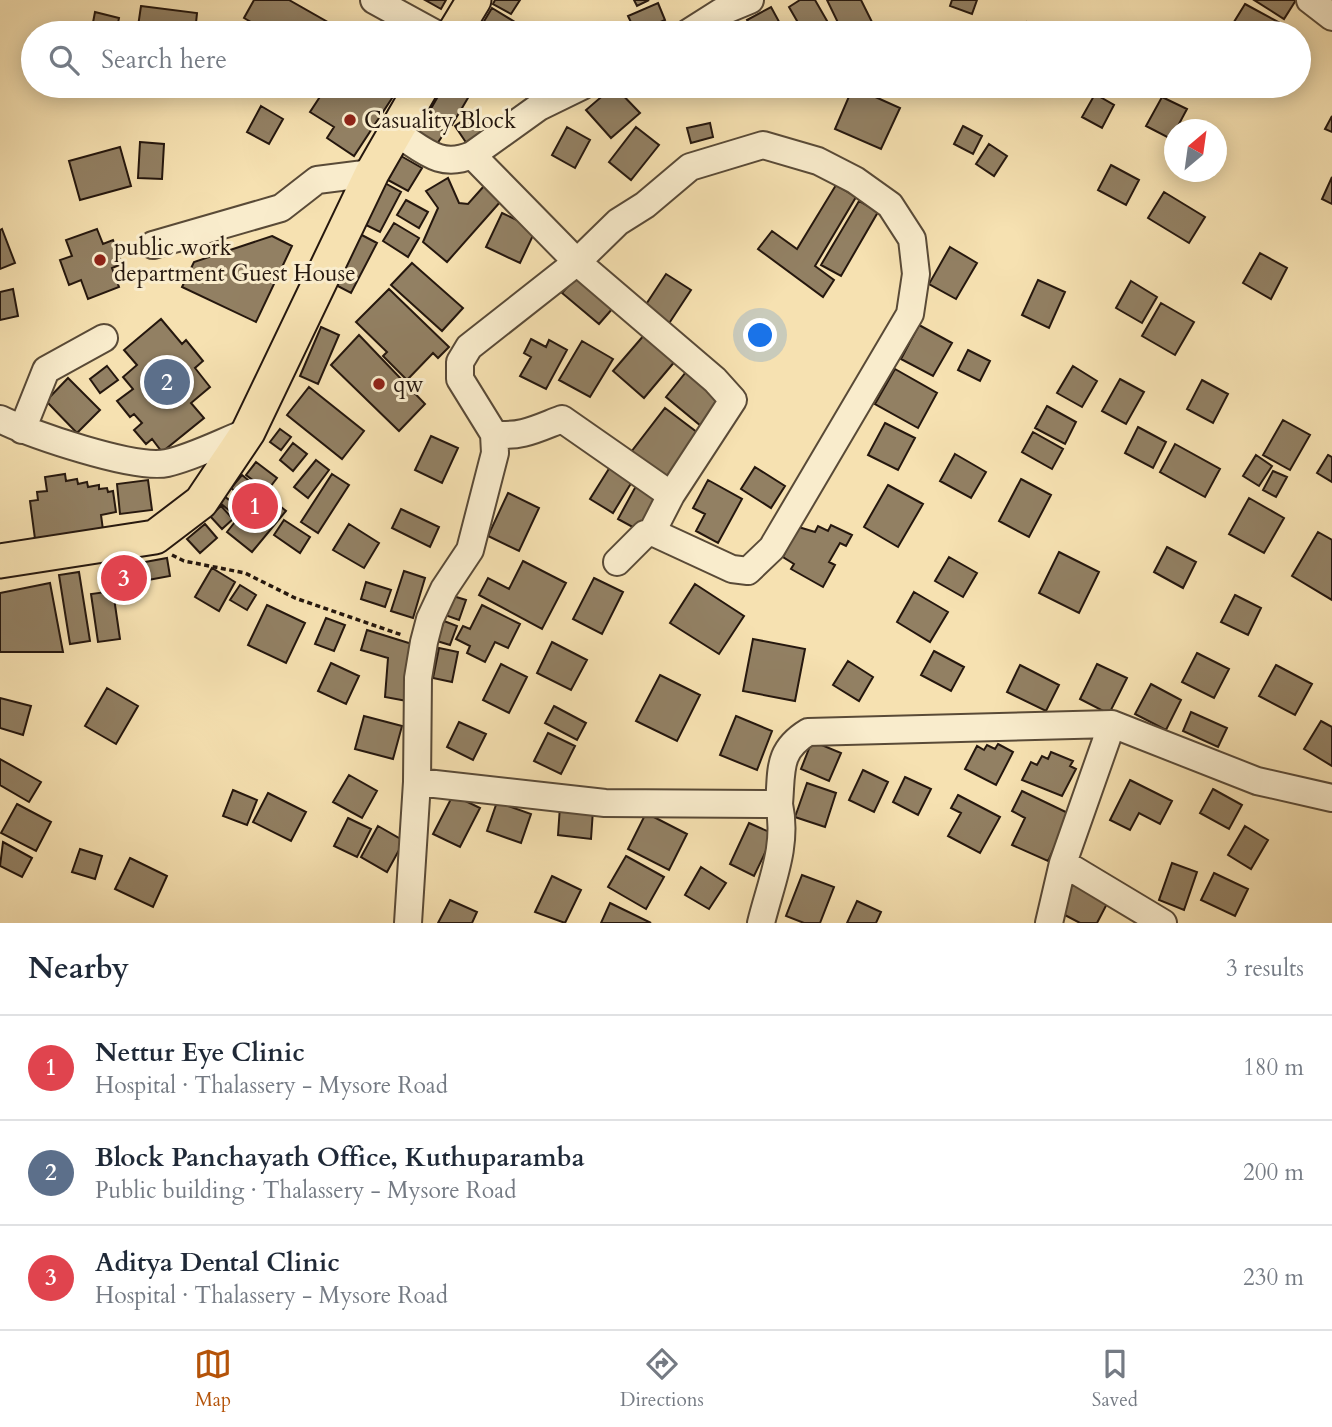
<!DOCTYPE html>
<html lang="en">
<head>
<meta charset="utf-8">
<style>
	:root { --surface:#fff; --page:#f2f2f3; --text:#1f2937; --muted:#747a83; --line:#e0e1e3; --accent:#b45309 }
	body { margin:0; font-family:Cardo,serif; background:var(--page); color:var(--text) }
	.compass { position:absolute; left:1164px; top:119px; width:63px; height:63px; border-radius:50%; background:var(--surface); box-shadow:0 4px 18px #0003; rotate:29deg }
	.you { position:absolute; left:761px; top:336px; width:24px; height:24px; margin:-18px; border:5px solid #fff; border-radius:50%; background:#1a73e8; box-shadow:0 0 0 10px #1a73e833 }
	.badge { display:grid; place-items:center; width:46px; height:46px; border-radius:50%; background:var(--accent); color:#fff; font-size:23px; font-weight:700 }
	.pin { position:absolute; translate:-50% -50%; border:4px solid #fff; box-shadow:0 2px 7px #0006 }
	.list { margin:0; padding:0; list-style:none }
	h2 { display:flex; justify-content:space-between; align-items:center; height:91px; margin:0; padding:0 28px; font-size:30px }
	h2 small { font-size:23px; font-weight:400; color:var(--muted) }
	.list li { display:grid; grid-template-columns:46px 1fr auto; gap:21px; align-items:center; box-sizing:border-box; height:105px; padding:0 28px; border-top:2px solid var(--line) }
	.list b { display:block; font-size:26px; white-space:nowrap }
	.list p { margin:0; font-size:23px; white-space:nowrap; color:var(--muted) }
	.list em { font-size:23px; font-style:normal; color:var(--muted) }
	.icon { flex:none; width:38px; height:38px; fill:none; stroke:currentColor; stroke-width:2; stroke-linecap:round; stroke-linejoin:round }
	.map { position:relative; flex:none; width:1332px; height:923px; overflow:hidden }
	.search { position:absolute; background:var(--surface); box-shadow:0 4px 18px #0003; left:21px; right:21px; top:21px; height:77px; display:flex; align-items:center; gap:18px; box-sizing:border-box; padding:0 24px; border-radius:38px; color:var(--muted); font-size:26px }
	.sheet { height:406px; background:var(--surface) }
	nav { display:flex; justify-content:space-around; align-items:center; box-sizing:border-box; height:98px; border-top:2px solid var(--line); background:var(--surface); font-size:19px; color:var(--muted) }
	nav a { display:grid; justify-items:center; gap:4px }
	nav .on { color:var(--accent) }
	.map>svg:first-child { display:block }
	.building { fill:#928063; stroke:#25170e; stroke-width:2 }
	.lines { fill:none; stroke-linecap:round; stroke-linejoin:round }
	.minor-casing { stroke:#594a37; stroke-width:30 }
	.major-casing { stroke:#25170e; stroke-width:37 }
	.path { stroke:#25170e; stroke-width:3.5; stroke-dasharray:5 3.5; stroke-linecap:butt }
	.minor { stroke:#f9eccc; stroke-width:26 }
	.major { stroke:#f6e1b1; stroke-width:33 }
	.poi-dot { fill:#8f2418; stroke:#f9eccc; stroke-width:2.5 }
	.labels { text-anchor:middle; stroke-width:6; stroke-linejoin:round; paint-order:stroke }
	.poi-label { font-size:23px; fill:#25170e; stroke:#f9eccc; text-anchor:start }
</style>
</head>
<body>
<div class="map">
<svg width="1332" height="923" viewBox="0 0 1332 923">
	<rect width="100%" height="100%" fill="#f6e1b1"/>
	<filter id="stains"><feTurbulence type="fractalNoise" baseFrequency=".00286" numOctaves="4"/><feColorMatrix values="0 0 0 0 .2 0 0 0 0 .09 0 0 0 0 .02 0 0 0 .5 -.17"/></filter>
	<radialGradient id="worn" r=".72"><stop offset=".6" stop-color="#630" stop-opacity="0"/><stop offset="1" stop-color="#630" stop-opacity=".3"/></radialGradient>
	<path class="building" d="M254,0h35l58,33h-77l-26,-15z
		M425,0h21l-5,9z
		M495,0h25l-9,14 -18,-10z
		M634,0h15l-12,6z
		M800,0h15l19,33h-30l-15,-26z
		M827,0h34l12,24 -19,9h-11z
		M952,0h25l-5,14 -22,-8z
		M1254,0h42l-12,19z
		M658,3l7,17 -29,13 -8,-17z
		M1245,4l37,20 -5,9h-23l-20,-11z
		M141,6l56,7 -2,20h-58z
		M771,7l12,22 -7,4h-22l-7,-13z
		M492,8l23,14 -7,11h-31z
		M95,12l24,6 -3,15h-25z
		M1027,22l21,11h-27z
		M327,86h16l11,7 5,-7h41l-46,70 -27,-18 7,-11 -24,-15z
		M444,86h31l-23,39 -23,-13z
		M614,86l26,27 -29,25 -25,-28z
		M853,87l47,21 -19,41 -46,-20z
		M1095,94l19,11 -12,23 -20,-11z
		M1162,97l25,12 -16,30 -25,-13z
		M261,106l22,13 -14,25 -22,-12z
		M474,113l12,19 -19,12 -12,-18z
		M1332,116v16l-7,-3z
		M422,118l23,14 -10,15 -22,-14z
		M710,123l3,14 -22,6 -4,-15z
		M963,126l19,10 -9,18 -19,-10z
		M567,127l23,13 -15,28 -23,-13z
		M636,127l23,18 -28,35 -22,-18z
		M140,142l24,2 -2,35 -24,-1z
		M989,144l18,12 -13,20 -18,-12z
		M120,147l11,39 -51,14 -11,-39z
		M401,156l21,12 -14,23 -20,-11z
		M1111,165l28,15 -13,25 -28,-15z
		M1332,177v27l-10,-5z
		M448,178l11,25 9,1 16,-18 17,15 -54,61 -24,-20 15,-34 -12,-17z
		M383,182l18,10 -21,40 -18,-9z
		M836,185l20,12 -41,69 19,14 -11,17 -65,-48 14,-18 25,18z
		M1164,192l41,25 -16,26 -41,-25z
		M406,200l22,12 -9,16 -22,-13z
		M859,201l19,11 -37,64 -20,-11z
		M502,213l34,16 -16,34 -34,-16z
		M394,223l25,15 -11,19 -25,-16z
		M2,229l13,34 -15,6v-39z
		M97,229l6,15 10,-4 9,24 -10,4 7,19 -31,12 -7,-19 -12,5 -9,-25 12,-4 -6,-16z
		M358,233l19,10 -26,50 -19,-10z
		M272,236l20,10 -36,76 -74,-35 12,-25z
		M950,247l27,16 -21,36 -27,-15z
		M1260,253l27,15 -16,31 -28,-16z
		M412,263l51,45 -21,23 -51,-46z
		M666,274l25,16 -23,35 -25,-16z
		M576,277l37,31 -14,16 -37,-31z
		M1038,280l27,12 -16,36 -27,-13z
		M1131,281l26,16 -15,26 -26,-15z
		M13,289l5,27 -18,4v-28z
		M389,289l60,58 -11,11 -5,-5 -26,27 -24,-24 4,-4 -31,-30z
		M1161,303l33,19 -19,33 -33,-19z
		M161,319l21,25 4,-4 17,21 -8,7 15,19 -19,16 13,15 -42,34 -10,-13 -6,5 -12,-14 8,-7 -8,-9 -4,3 -13,-16 16,-12 -10,-12 14,-12 -13,-15z
		M919,325l33,18 -19,33 -32,-17z
		M321,327l18,8 -21,49 -18,-8z
		M645,334l31,26 -32,38 -31,-27z
		M359,335l66,69 -26,27 -68,-66z
		M531,339l15,8 3,-7 18,10 -21,39 -26,-13 11,-19 -7,-4z
		M582,341l31,18 -23,38 -31,-17z
		M968,350l22,11 -10,20 -22,-11z
		M107,366l11,14 -18,13 -10,-14z
		M1073,366l24,15 -15,26 -25,-14z
		M690,367l35,29 -24,30 -35,-29z
		M895,369l42,24 -19,35 -43,-24z
		M68,378l32,32 -23,23 -31,-32z
		M1120,379l24,13 -18,32 -24,-13z
		M1202,380l26,14 -15,29 -26,-14z
		M309,387l55,44 -22,28 -55,-44z
		M1047,406l29,16 -11,22 -30,-16z
		M665,408l37,28 -37,48 -37,-28z
		M1283,420l27,15 -20,35 -27,-15z
		M885,423l30,15 -17,32 -30,-15z
		M1138,427l28,15 -13,26 -28,-15z
		M280,429l11,8 -10,13 -11,-8z
		M1033,432l30,17 -11,20 -30,-17z
		M431,436l27,12 -16,35 -27,-13z
		M293,443l14,11 -14,17 -13,-11z
		M1175,444l45,25 -15,28 -45,-25z
		M955,454l31,18 -15,26 -31,-17z
		M1256,455l16,11 -13,20 -16,-10z
		M1328,455l4,2v25l-15,-9z
		M316,460l13,10 -21,28 -14,-11z
		M256,462l21,16 -10,13 -21,-16z
		M610,467l23,13 -20,33 -23,-14z
		M755,467l30,19 -14,22 -30,-19z
		M1273,471l14,6 -11,20 -13,-7z
		M65,474l1,7 11,-2 1,5 9,-2 1,5 11,-2v4l8,-1 1,4 5,-1 3,21 -15,3 2,15 -68,9 -5,-38 8,-1 -1,-8 10,-1 -2,-14z
		M332,474l17,11 -31,48 -17,-11z
		M242,475l44,36 -34,41 -25,-20 11,-14 -19,-16 5,-6 19,15 6,-8 -18,-15z
		M1021,479l30,16 -22,42 -30,-16z
		M148,480l4,30 -32,4 -3,-30z
		M708,480l34,19 -24,44 -22,-12 9,-17 -12,-6z
		M888,485l35,19 -25,43 -34,-20z
		M636,486l20,11 -18,33 -20,-11z
		M508,493l31,15 -20,43 -31,-15z
		M1249,498l35,20 -20,35 -35,-19z
		M221,506l12,13 -11,10 -12,-13z
		M401,509l38,18 -9,20 -38,-19z
		M284,520l26,17 -10,16 -26,-18z
		M205,524l12,14 -17,15 -13,-14z
		M349,524l30,19 -15,25 -31,-18z
		M792,525l23,7 3,-6 10,5 3,-6 21,10 -6,11 -6,-3 -11,19 6,3 -12,22 -32,-18 3,-5 -11,-7 5,-11 -7,-3z
		M1318,532l14,8v60l-40,-24z
		M1167,547l29,15 -13,26 -29,-16z
		M1059,552l40,20 -20,41 -40,-20z
		M949,557l28,16 -14,24 -28,-16z
		M167,558l3,18 -33,6 -3,-18z
		M523,561l43,22 -24,46 -63,-34 9,-17 21,11z
		M212,568l23,14 -16,29 -24,-14z
		M404,571l21,7 -12,40 -22,-7z
		M79,572l11,69 -20,3 -11,-69z
		M127,572l3,15 -18,2 -3,-15z
		M594,578l29,14 -21,42 -29,-15z
		M366,582l25,8 -6,17 -24,-8z
		M50,583l13,69h-63v-59z
		M695,584l49,32 -25,38 -49,-31z
		M240,585l16,10 -9,15 -17,-10z
		M113,591l7,48 -22,3 -7,-48z
		M914,592l34,20 -18,30 -33,-20z
		M1235,595l26,13 -13,27 -27,-13z
		M453,596l13,4 -7,20 -14,-5z
		M267,605l38,18 -19,40 -38,-18z
		M482,605l38,19 -12,24 -13,-6 -10,20 -18,-9 3,-7 -14,-7 7,-13 7,3z
		M326,618l19,7 -11,26 -19,-7z
		M444,621l13,5 -7,19 -13,-4z
		M367,630l45,14 -5,57 -22,-4 3,-39 -27,-8z
		M753,639l52,10 -10,52 -52,-10z
		M552,642l35,18 -16,30 -34,-17z
		M439,648l19,4 -6,30 -19,-4z
		M934,651l30,16 -13,24 -30,-16z
		M1197,653l32,16 -15,29 -32,-16z
		M848,661l25,16 -14,24 -26,-16z
		M331,663l28,13 -13,28 -28,-13z
		M501,664l26,13 -18,36 -26,-13z
		M1097,664l30,14 -18,36 -29,-15z
		M1020,665l39,20 -13,26 -39,-19z
		M1276,665l36,19 -17,31 -36,-19z
		M660,675l40,20 -23,46 -41,-20z
		M1151,684l30,16 -15,30 -31,-16z
		M107,688l31,18 -22,38 -31,-18z
		M0,698l31,8 -8,29 -23,-7z
		M554,706l32,17 -9,17 -32,-17z
		M1191,712l36,16 -9,19 -35,-16z
		M364,716l38,10 -9,33 -38,-10z
		M736,716l36,15 -15,39 -37,-15z
		M1321,721l11,6v39l-28,-17z
		M459,722l27,12 -13,26 -26,-13z
		M548,733l27,13 -14,28 -27,-13z
		M812,741l29,12 -12,28 -28,-12z
		M998,744l15,8 -17,33 -31,-16 12,-23 7,4 3,-5 8,4z
		M1051,752l22,9 -3,5 6,3 -14,27 -40,-16 9,-18 6,3 5,-9 6,3z
		M0,759l41,23 -12,20 -29,-17z
		M863,770l25,12 -14,30 -25,-12z
		M349,775l28,16 -15,27 -29,-16z
		M905,777l26,12 -13,26 -25,-13z
		M1130,780l42,21 -12,23 -21,-11 -9,17 -20,-10z
		M807,783l29,10 -11,34 -30,-10z
		M1213,789l29,16 -13,24 -29,-16z
		M233,790l24,10 -10,25 -24,-9z
		M1022,791l48,23 -22,47 -36,-16 13,-27 -13,-7z
		M268,793l38,19 -15,29 -38,-19z
		M453,795l27,13 -20,39 -27,-13z
		M958,795l42,22 -20,36 -32,-17 13,-23 -10,-5z
		M497,802l34,12 -10,29 -34,-12z
		M17,804l34,18 -15,29 -35,-18z
		M560,806l33,4 -2,29 -33,-4z
		M646,813l41,21 -18,36 -41,-21z
		M348,818l23,11 -14,28 -23,-11z
		M749,823l25,11 -20,42 -24,-12z
		M378,826l26,15 -17,31 -26,-15z
		M1245,826l23,14 -17,29 -23,-14z
		M3,842l29,16 -10,19 -22,-11z
		M80,849l22,7 -7,23 -23,-7z
		M626,856l38,21 -18,32 -38,-22z
		M130,858l37,18 -14,31 -38,-18z
		M1172,863l25,9 -13,38 -25,-10z
		M701,867l25,16 -17,26 -24,-14z
		M1214,873l34,16 -13,27 -34,-16z
		M802,875l32,12 -14,36h-16l-18,-7z
		M552,876l29,14 -16,33 -30,-11z
		M1074,880l36,18 -13,25h-17l-21,-11z
		M450,900l27,12 -5,11h-34z
		M857,901l24,11 -5,11h-29z
		M610,903l41,20h-50z"/>
	<g class="lines">
		<defs>
			<path id="minor" d="M374,0l60,33
				M1310,0l22,17
				M688,33l33,-21 29,-12
				M395,132c28,17 44,37 77,23l105,107 -108,85 -9,15v17l34,55 1,19 -25,97 -26,39 -14,30 -6,23 -6,36 -1,104 -9,141
				M472,155l67,-48 43,-21
				M153,245l128,-37 36,-28 55,-7
				M0,419c30,15 135,51 167,44 27,-6 55,-21 81,-31
				M22,430l24,-60 58,-32
				M494,434c27,4 44,-6 68,-15l109,76 -19,37
				M617,562l28,-28 7,-2 80,37 16,2 24,-23 138,-234 6,-40 -4,-35 -22,-34 -35,-25 -37,-19 -55,-16 -73,22 -45,38 -27,17 -41,40 138,118 18,20 -62,95
				M417,782l188,21 174,1c3,-34 -2,-53 29,-72l304,-8 145,57 75,17
				M1063,863l100,60
				M761,923c10,-41 27,-77 18,-119
				M1049,923l14,-60 49,-139"/>
			<path id="major" d="M454,33l20,-33
				M0,561l155,-24 46,-35 47,-70 124,-259 50,-87"/>
		</defs>
		<use href="#minor" class="minor-casing"/>
		<use href="#major" class="major-casing"/>
		<path class="path" d="M172,555l12,6 61,12 50,25 107,37"/>
		<use href="#minor" class="minor"/>
		<use href="#major" class="major"/>
	</g>
	<g class="poi-dot">
		<circle cx="350" cy="120" r="7"/>
		<circle cx="100" cy="260" r="7"/>
		<circle cx="379" cy="384" r="7"/>
	</g>
	<g class="labels">
		<g class="poi-label">
			<text x="364" y="128">Casuality Block</text>
			<text x="114" y="255">public work<tspan x="114" dy="26">department Guest House</tspan></text>
			<text x="393" y="392">qw</text>
		</g>
	</g>
	<rect width="100%" height="100%" filter="url(#stains)"/>
	<rect width="100%" height="100%" fill="url(#worn)"/>
</svg>
<svg class="compass" viewBox="-18 -18 36 36"><path d="M0-13l5 13h-10z" fill="#e53935"/><path d="M0 13l5-13h-10z" fill="#747a83"/></svg>
<div class="you"></div>
<div class="pin badge" style="left:255px;top:506px;background:#e0444e">1</div>
<div class="pin badge" style="left:167px;top:382px;background:#5c6f8a">2</div>
<div class="pin badge" style="left:124px;top:578px;background:#e0444e">3</div>
<div class="search"><svg class="icon" aria-label="search" viewBox="0 0 24 24"><circle cx="10" cy="10" r="6"/><path d="M15 15l6 6"/></svg>Search here</div>
</div>
<section class="sheet">
<h2>Nearby<small>3 results</small></h2>
<ul class="list">
<li><span class="badge" style="background:#e0444e">1</span><div><b>Nettur Eye Clinic</b><p>Hospital · Thalassery - Mysore Road</p></div><em>180 m</em></li>
<li><span class="badge" style="background:#5c6f8a">2</span><div><b>Block Panchayath Office, Kuthuparamba</b><p>Public building · Thalassery - Mysore Road</p></div><em>200 m</em></li>
<li><span class="badge" style="background:#e0444e">3</span><div><b>Aditya Dental Clinic</b><p>Hospital · Thalassery - Mysore Road</p></div><em>230 m</em></li>
</ul>
</section>
<nav>
<a class="on"><svg class="icon" aria-label="map" viewBox="0 0 24 24"><path d="M3 6l6-2 6 2 6-2v14l-6 2-6-2-6 2zM9 4v14M15 6v14"/></svg>Map</a>
<a><svg class="icon" aria-label="directions" viewBox="0 0 24 24"><path d="M12 3l9 9-9 9-9-9zM9 14v-3h6M13 9l2 2-2 2"/></svg>Directions</a>
<a><svg class="icon" aria-label="saved" viewBox="0 0 24 24"><path d="M7 4h10v16l-5-4-5 4z"/></svg>Saved</a>
</nav>
</body>
</html>
